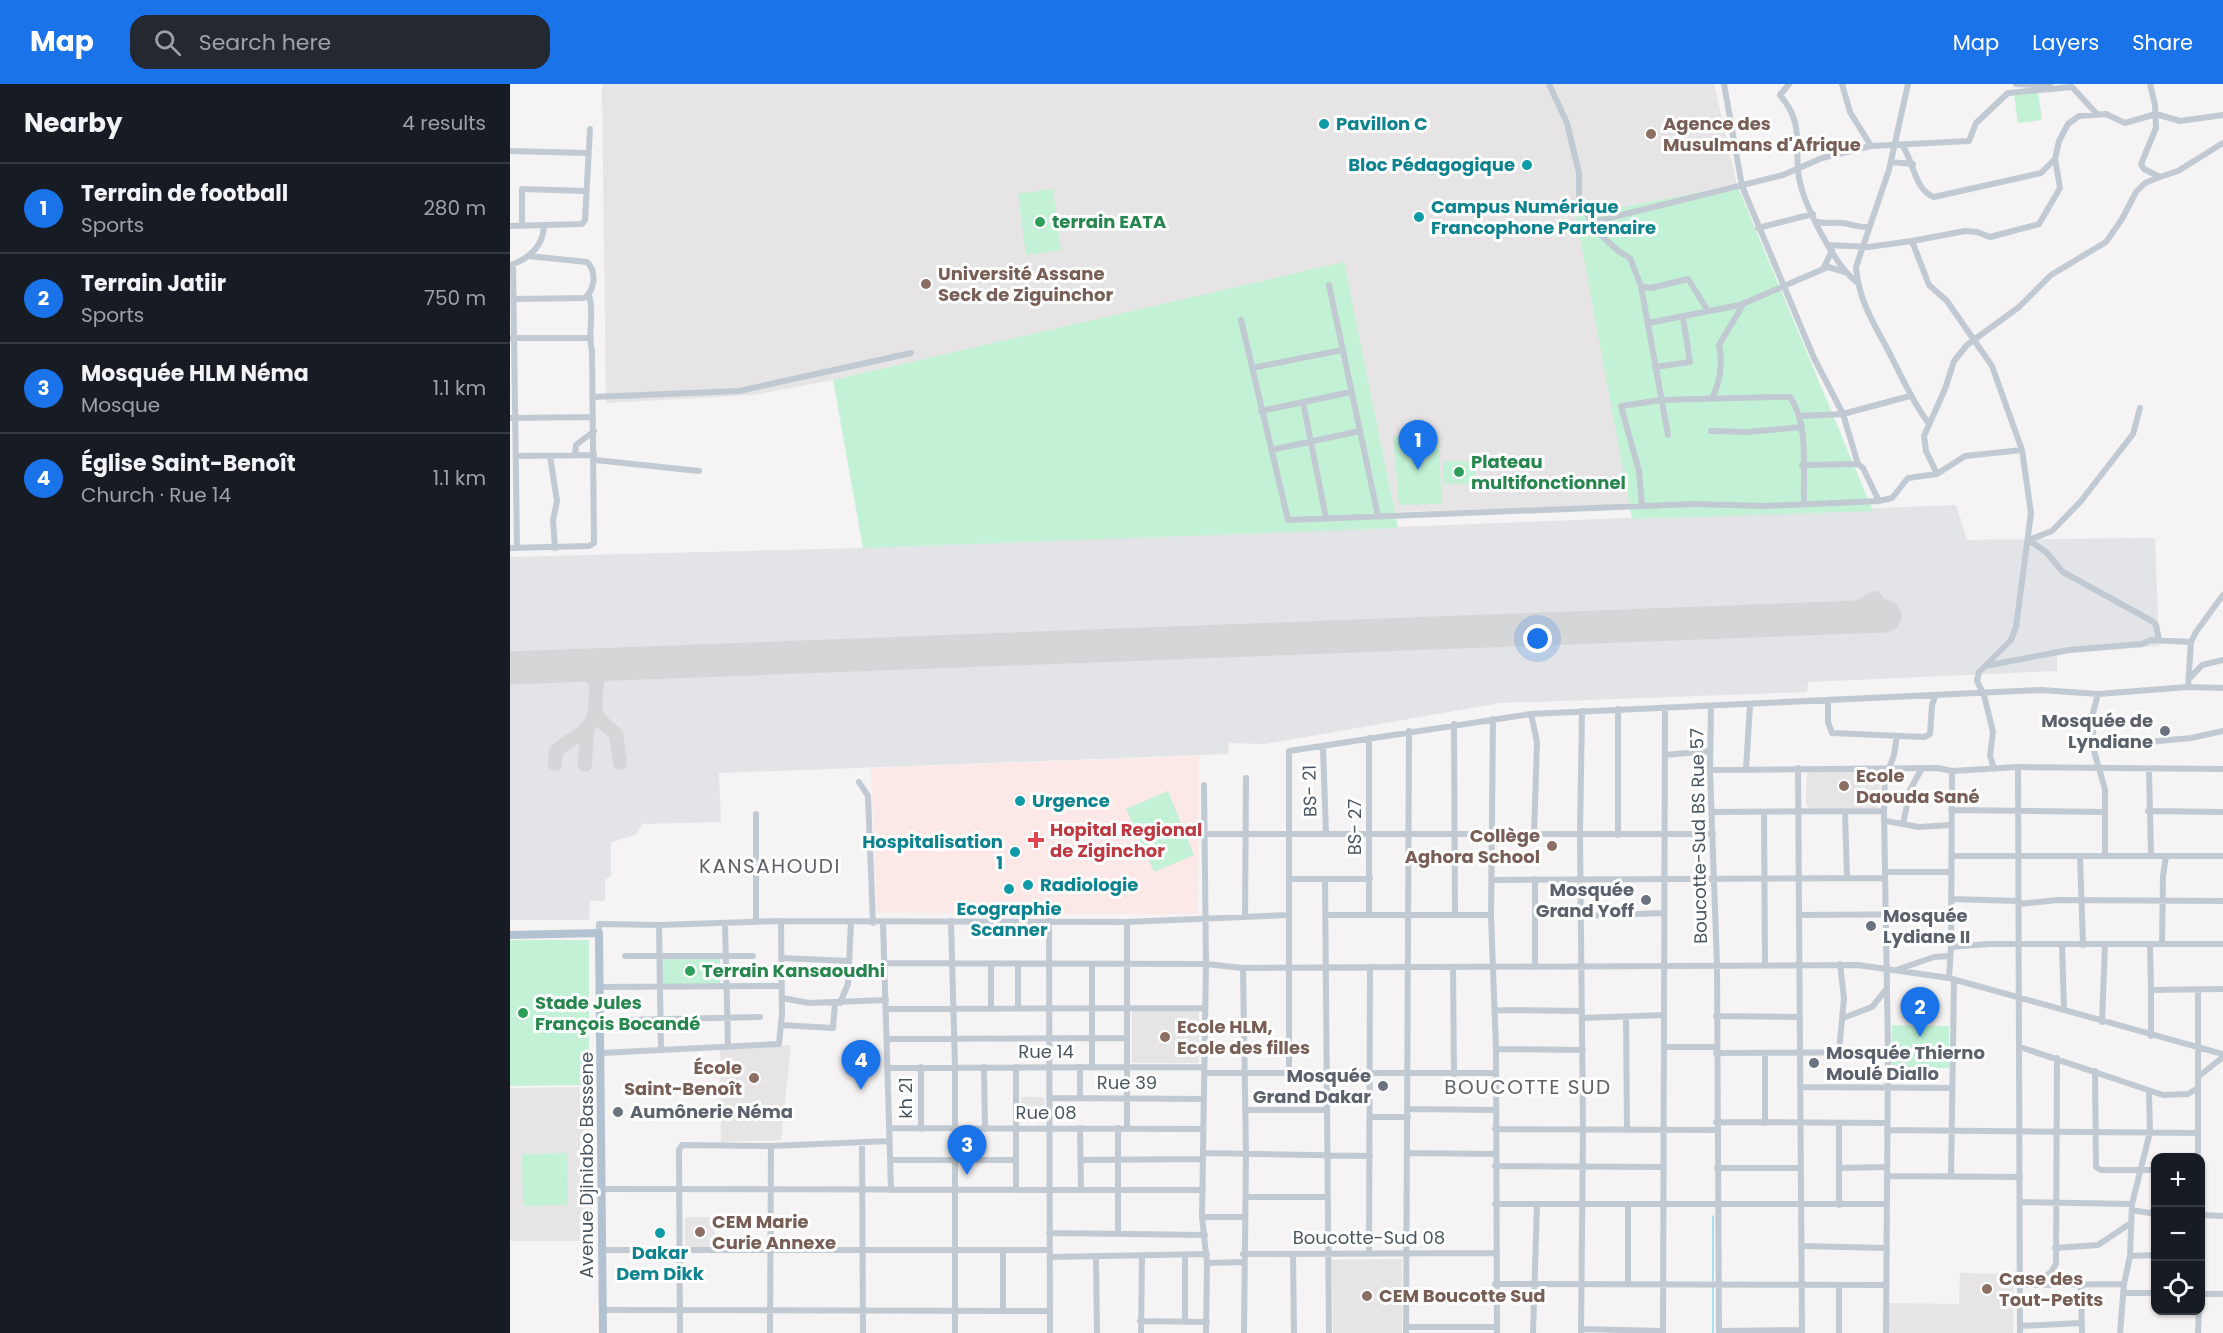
<!DOCTYPE html>
<html lang="en">
<head>
<meta charset="utf-8">
<style>
	:root { --surface:#171b24; --page:#242831; --text:#f1f3f6; --muted:#9ea1a6; --line:#363941; --accent:#1a73e8 }
	body { margin:0; font-family:Poppins,sans-serif; background:var(--page); color:var(--text) }
	.controls { position:absolute; right:18px; bottom:18px; display:grid; overflow:hidden; border-radius:12px; box-shadow:0 2px 4px #0004 }
	.controls button { width:54px; height:54px; display:grid; place-items:center; padding:0; border:0; border-bottom:2px solid var(--line); background:var(--surface); color:var(--text); font:30px sans-serif }
	.you { position:absolute; left:1028px; top:555px; width:21px; height:21px; margin:-15px; border:4px solid #fff; border-radius:50%; background:#1a73e8; box-shadow:0 0 0 9px #1a73e833 }
	.badge { display:grid; place-items:center; width:39px; height:39px; border-radius:50%; background:var(--accent); color:#fff; font-size:20px; font-weight:700 }
	.pin { position:absolute; translate:-50% -50px; filter:drop-shadow(0 2px 3px #0008) }
	.pin::after { content:''; position:absolute; top:32px; width:21px; height:18px; background:inherit; clip-path:polygon(0 0,100% 0,50% 100%) }
	.list { margin:0; padding:0; list-style:none }
	h2 { display:flex; justify-content:space-between; align-items:center; height:78px; margin:0; padding:0 24px; font-size:26px }
	h2 small { font-size:20px; font-weight:400; color:var(--muted) }
	.list li { display:grid; grid-template-columns:39px 1fr auto; gap:18px; align-items:center; box-sizing:border-box; height:90px; padding:0 24px; border-top:2px solid var(--line) }
	.list b { display:block; font-size:22px; white-space:nowrap }
	.list p { margin:0; font-size:20px; white-space:nowrap; color:var(--muted) }
	.list em { font-size:20px; font-style:normal; color:var(--muted) }
	.icon { flex:none; width:33px; height:33px; fill:none; stroke:currentColor; stroke-width:2; stroke-linecap:round; stroke-linejoin:round }
	.map { position:relative; flex:none; width:1713px; height:1249px; overflow:hidden }
	header { display:flex; align-items:center; gap:36px; box-sizing:border-box; height:84px; padding:0 30px; background:var(--accent); color:#fff }
	header strong { font-size:28px }
	nav { display:flex; gap:33px; margin-inline-start:auto; font-size:21px }
	.search { width:420px; height:54px; background:var(--page); display:flex; align-items:center; gap:15px; box-sizing:border-box; padding:0 21px; border-radius:18px; color:var(--muted); font-size:22px }
	main { display:flex }
	aside { flex:1; background:var(--surface) }
	.map>svg:first-child { display:block }
	.education { fill:#e6e4e5 }
	.medical { fill:#fce8e6 }
	.airport { fill:#e2e4e7 }
	.green { fill:#c3f1d5 }
	.lines { fill:none; stroke-linecap:round; stroke-linejoin:round }
	.stream { stroke:#90daee; stroke-width:1.5 }
	.taxiway { stroke:#d5d6d8; stroke-width:14 }
	.runway { stroke:#d5d6d8; stroke-width:33 }
	.minor { stroke:#c1cad2; stroke-width:6 }
	.major { stroke:#b3c2d1; stroke-width:8 }
	.culture-dot { fill:#0f9aa8; stroke:#fff; stroke-width:2 }
	.education-dot { fill:#8d6e63; stroke:#fff; stroke-width:2 }
	.leisure-dot { fill:#2e9e5b; stroke:#fff; stroke-width:2 }
	.worship-dot { fill:#6b7280; stroke:#fff; stroke-width:2 }
	.health-dot { fill:#e0444e; stroke:#fff; stroke-width:2 }
	.labels { text-anchor:middle; stroke-width:6; stroke-linejoin:round; paint-order:stroke }
	.culture-label { font-size:18px; font-weight:bold; fill:#0d838f; stroke:#fff; text-anchor:start }
	.education-label { font-size:18px; font-weight:bold; fill:#785e54; stroke:#fff; text-anchor:start }
	.leisure-label { font-size:18px; font-weight:bold; fill:#27864d; stroke:#fff; text-anchor:start }
	.worship-label { font-size:18px; font-weight:bold; fill:#5b616d; stroke:#fff; text-anchor:end }
	.street-label { font-size:18px; fill:#4a5661; stroke:#fff }
	.health-label { font-size:18px; font-weight:bold; fill:#be3a42; stroke:#fff; text-anchor:start }
	.neighbourhood-label { font-size:20px; letter-spacing:1.5px; fill:#5f6368; stroke:#fff }
</style>
</head>
<body>
<header>
<strong>Map</strong>
<div class="search"><svg class="icon" aria-label="search" viewBox="0 0 24 24"><circle cx="10" cy="10" r="6"/><path d="M15 15l6 6"/></svg>Search here</div>
<nav><a>Map</a><a>Layers</a><a>Share</a></nav>
</header>
<main>
<aside>
<h2>Nearby<small>4 results</small></h2>
<ul class="list">
<li><span class="badge">1</span><div><b>Terrain de football</b><p>Sports</p></div><em>280 m</em></li>
<li><span class="badge">2</span><div><b>Terrain Jatiir</b><p>Sports</p></div><em>750 m</em></li>
<li><span class="badge">3</span><div><b>Mosquée HLM Néma</b><p>Mosque</p></div><em>1.1 km</em></li>
<li><span class="badge">4</span><div><b>Église Saint-Benoît</b><p>Church · Rue 14</p></div><em>1.1 km</em></li>
</ul>
</aside>
<div class="map">
<svg width="1713" height="1249" viewBox="0 0 1713 1249">
	<rect width="100%" height="100%" fill="#f5f3f3"/>
	<path class="education" d="M92,0h1112l23,101 -161,31 54,289 -235,7 -51,-249 -511,117 -79,15 -148,8z
		M1297,687h70l4,4 -1,29 -3,4h-68l-3,-4z
		M622,927h67v52h-67z
		M281,961l-10,95 -60,2 -1,-93z
		M81,1003l1,154h-82v-153z
		M511,1013h23l1,8 -5,1v16h-18z
		M175,1133h30v30h-30z
		M892,1175v74h-69l-1,-73z
		M1450,1189l54,1 -1,59h-125v-30l71,1z"/>
	<path class="medical" d="M689,672l-1,158 -321,-1 -6,-145z"/>
	<path class="airport" d="M1446,421l11,35 188,-2 4,108 -102,8v17l-249,11 -1,10 -307,11 -235,41 -36,-1 -1,11 -509,19 2,49 -79,2 -6,11 -25,7v34l-6,4v21h-15l-1,19h-79v-363l353,-9z"/>
	<path class="green" d="M1528,7l4,29 -24,3 -4,-28z
		M1227,101l136,326 -241,8 -56,-303z
		M543,105l8,61 -35,5 -8,-61z
		M834,178l54,266 -535,20 -30,-168z
		M928,351l4,69 -43,1 -6,-69z
		M933,377h32v23h-32z
		M658,707l26,64 -40,17 -28,-63z
		M0,856h79v145l-79,1z
		M150,874h60v26h-59z
		M1382,941l57,1v42h-58z
		M57,1069l1,52 -45,1 -1,-52z"/>
	<g class="lines">
		<path class="stream" d="M1203,1132v65
			M1203,1202v47"/>
		<path class="taxiway" d="M1321,534l20,-7 24,-13 8,10c-2,20 -17,16 -30,9
			M66,581l14,7 5,10
			M85,626l6,11 15,13 4,29
			M45,680l1,-13c10,-10 27,-15 34,-27 13,-21 -4,-46 21,-60
			M75,681l2,-37"/>
		<path class="runway" d="M0,584l1375,-52"/>
		<path class="minor" d="M1039,0l18,39 12,50v30l21,31 18,17 12,7 11,28 10,2 37,-9 20,32
			M1214,0l18,102 72,172 29,56 67,-18
			M1279,0l-9,11c25,30 14,48 19,83 5,27 36,89 59,105
			M1332,0l8,28 21,34 98,-5 7,-18 32,-30 64,-6 24,26
			M1398,0l-19,86 -33,97c3,38 22,62 38,95 11,22 20,42 35,62
			M1506,0l34,2
			M1392,61c12,16 12,45 32,52l107,-24 14,-14
			M0,67l77,2
			M1381,78l22,2
			M1650,93l18,-6 45,-28
			M1083,138l190,-47 39,-17 49,-12
			M1307,138c10,2 17,0 26,1 10,1 15,5 26,4
			M0,142l72,-2 3,-4 5,-91
			M12,142v-37l63,2
			M1248,144l55,-14
			M1402,157l53,-10 12,1 13,5 49,-13 21,-36 -5,-29 4,-18 9,-17 11,-8 27,-2 19,9 31,-9 24,7 43,-6
			M1319,161l39,2 44,-6 17,44 18,16 45,65 30,84 9,63 -15,114 -5,13 -32,32 -2,9 7,14 9,37 -3,24 4,12
			M3,180l4,284
			M1,181c19,-7 32,-19 33,-39
			M1313,185l9,-18
			M819,201l49,231
			M1131,202l27,149
			M4,215l70,-1c11,-7 13,-27 3,-36l-59,-6
			M731,236l47,200 406,-16 70,2 115,-5 13,-3 16,-20 29,-4 28,-18 57,-6
			M1138,239l92,-18 88,-38 17,5
			M0,254h78
			M1145,283l35,-5 -7,-45
			M742,284l90,-18
			M83,313l146,-6 172,-38
			M1202,314c8,-14 11,-36 7,-53l25,-42
			M793,318l23,116
			M751,327l90,-19
			M1290,332l43,-2 15,50
			M0,334l83,-1
			M1201,347l37,1 54,-5
			M761,366l89,-19
			M65,371l1,-10 18,-14
			M7,372l77,-1
			M40,372l7,45 -4,19 2,28
			M85,376l104,11
			M1292,381l56,-1 5,4 16,33
			M1427,390l-11,-23 -2,-15 21,-47 9,-28 13,-16 52,-38 32,-32 55,-33 16,-23 14,-27 9,-9 15,-6 -16,-8 -3,-5 15,-36 -1,-23 -5,-21
			M1132,422l-3,-35 -18,-65 40,-6 113,-3h16c19,27 13,73 14,106
			M1519,456l23,-9 29,-30 52,-67 7,-26
			M1519,456l18,13 16,19 89,49 4,4 3,15
			M0,464l79,-2 5,-3 -2,-192c-5,-19 3,-37 -3,-56
			M1475,582l84,-16 73,-6 9,-4 40,2
			M1679,595l13,-14 21,-5
			M1678,603l3,-45 5,-10 27,-37
			M1588,610l-5,19v19l1,19 11,38v67
			M1318,618v20l4,11 92,4 6,-3 2,-29 3,-8
			M1201,622l-1,64 7,195 2,368
			M1021,630l6,28 -3,93
			M983,635l-2,196 5,134 1,284
			M944,640l1,191
			M859,654v177
			M1638,658l43,-4 32,-7
			M813,663l3,87
			M1155,671l45,-4
			M1508,683l2,566
			M1288,684l4,565
			M1236,685l4,-64
			M1639,685l2,87
			M1200,686l228,-2 14,3 66,-4 205,2
			M349,698l9,14 5,127
			M694,701l2,179 -4,253 5,46 -1,70
			M1441,726l153,2
			M1638,727l75,1
			M1202,728l172,-1
			M1254,728l1,153
			M1335,728l2,66
			M1376,737l33,6 32,-2
			M1393,740l7,-34 12,-22
			M694,750h509
			M1108,751v-126
			M1441,772h272
			M1570,772l3,89
			M1375,788h66
			M779,795h81
			M815,795l4,454
			M982,796l393,-2
			M1441,815l68,2
			M1509,820l39,-4 165,1
			M816,831h165
			M1289,831l152,-1
			M735,832l1,-138
			M1071,832l83,-3
			M441,837l4,146v266
			M539,837l1,412
			M246,838v-108
			M373,838l8,268
			M617,838v206
			M215,839l3,124
			M149,841l2,125
			M89,849v-9l60,1 122,-4 346,1 161,-7
			M1652,860l1,-68 3,-20
			M1552,861l2,65
			M1640,861l1,45
			M1441,863l1,-176
			M115,872h128
			M271,874l68,3
			M375,879l321,1 37,4 615,-3 91,13 274,76
			M481,880v44
			M508,881v42
			M582,881v102
			M1025,881v-86
			M943,883l1,107
			M733,884l3,186 -2,179
			M1389,885l35,-12 16,-1
			M1439,894l2,-31 38,-3h234
			M90,903l182,-1
			M1688,907v167
			M272,914l27,5 77,-3
			M330,919l8,-19 3,-62
			M377,925l318,-1
			M986,926l86,1
			M1206,932l84,1
			M1072,934l82,-3
			M1116,934l1,111
			M1333,934l29,-11 13,-16
			M114,936l136,-3
			M1592,938l3,-77
			M271,941l52,3 2,-25
			M1641,952v-46l72,-1
			M377,955l240,-1
			M1154,963h52
			M1510,963l143,48 25,-1 10,-6
			M986,965l87,1
			M1329,968l5,-54 -4,-34
			M92,969l177,-9 3,-30 -1,-93
			M1206,969l172,-1
			M411,983v62
			M474,983l1,62
			M506,983v123
			M377,984l317,-1
			M1585,987l1,96 5,3h55
			M779,988v-321l242,-37 510,-24 57,4 90,-7 35,1
			M694,989h291
			M1688,993l25,-20
			M1290,1003l151,1
			M539,1014l155,1
			M570,1014v-31
			M898,1025l87,1
			M735,1026h81
			M860,1033h38
			M1206,1038l171,1
			M1255,1039v-70
			M1329,1040v81
			M379,1044l314,1
			M570,1044l1,62
			M608,1044v106
			M985,1045l221,1
			M1377,1046l311,3
			M352,1058l1,191
			M693,1069l167,3
			M897,1069l88,1
			M381,1076h125
			M571,1076l122,-1
			M985,1082l168,1
			M1207,1084h83
			M1329,1084l48,-1
			M1377,1092l133,1
			M1441,1092l3,-196
			M92,1105l601,1
			M736,1113h81
			M1510,1118l112,2
			M985,1120h392
			M1622,1126l24,4
			M1690,1131l23,1
			M692,1133h43
			M539,1149l156,2
			M1291,1162l85,2
			M1545,1164l43,-3 33,-22
			M93,1166h447
			M493,1167v60
			M859,1169l1,-286
			M733,1170l252,-1
			M783,1170l1,79
			M1620,1172l26,-1
			M540,1173l157,-3
			M586,1173l1,76
			M697,1179l36,-1
			M985,1200l391,1
			M1118,1201v-81
			M1329,1201v48
			M1510,1201l104,-1
			M1526,1201l15,-13 5,-8 1,-206
			M1571,1202l1,47
			M1614,1209h32
			M1690,1210h23
			M93,1226l447,1
			M630,1237l67,1
			M675,1238v-66
			M1510,1242l62,-3
			M896,1243h91
			M1071,1245l82,2
			M1209,1247l83,-1
			M170,1249l-1,-183 3,-5 89,1 119,-5
			M260,1249l1,-187
			M631,1249l1,-76
			M896,1249l3,-602
			M1023,1249l4,-129
			M1071,1249l2,-204 -3,-294 2,-124
			M1153,1249l2,-624
			M1376,1249l2,-281 -4,-241 1,-32 9,-24 3,-19
			M1610,1249l4,-49 6,-28 2,-52 18,-72 -1,-41
			M1688,1249l1,-23"/>
		<path class="major" d="M0,851l89,-2 4,400"/>
	</g>
	<g class="culture-dot">
		<circle cx="814" cy="40" r="6"/>
		<circle cx="1017" cy="81" r="6"/>
		<circle cx="909" cy="133" r="6"/>
		<circle cx="510" cy="717" r="6"/>
		<circle cx="505" cy="768" r="6"/>
		<circle cx="518" cy="801" r="6"/>
		<circle cx="499" cy="805" r="6"/>
		<circle cx="150" cy="1149" r="6"/>
	</g>
	<g class="education-dot">
		<circle cx="1141" cy="50" r="6"/>
		<circle cx="416" cy="200" r="6"/>
		<circle cx="1334" cy="702" r="6"/>
		<circle cx="1042" cy="762" r="6"/>
		<circle cx="655" cy="953" r="6"/>
		<circle cx="244" cy="994" r="6"/>
		<circle cx="190" cy="1148" r="6"/>
		<circle cx="1477" cy="1205" r="6"/>
		<circle cx="857" cy="1212" r="6"/>
	</g>
	<g class="leisure-dot">
		<circle cx="530" cy="138" r="6"/>
		<circle cx="949" cy="388" r="6"/>
		<circle cx="180" cy="887" r="6"/>
		<circle cx="13" cy="929" r="6"/>
	</g>
	<g class="worship-dot">
		<circle cx="1655" cy="647" r="6"/>
		<circle cx="1136" cy="816" r="6"/>
		<circle cx="1361" cy="842" r="6"/>
		<circle cx="1304" cy="979" r="6"/>
		<circle cx="873" cy="1002" r="6"/>
		<circle cx="108" cy="1028" r="6"/>
	</g>
	<path class="health-dot" d="M523 747h6v6h6v6h-6v6h-6v-6h-6v-6h6z"/>
	<g class="labels">
		<g class="culture-label">
			<text x="826" y="46">Pavillon C</text>
			<text x="1005" y="87" text-anchor="end">Bloc Pédagogique</text>
			<text x="921" y="129">Campus Numérique<tspan x="921" dy="21">Francophone Partenaire</tspan></text>
			<text x="522" y="723">Urgence</text>
			<text x="493" y="764" text-anchor="end">Hospitalisation<tspan x="493" dy="21">1</tspan></text>
			<text x="530" y="807">Radiologie</text>
			<text x="499" y="831" text-anchor="middle">Ecographie<tspan x="499" dy="21">Scanner</tspan></text>
			<text x="150" y="1175" text-anchor="middle">Dakar<tspan x="150" dy="21">Dem Dikk</tspan></text>
		</g>
		<g class="education-label">
			<text x="1153" y="46">Agence des<tspan x="1153" dy="21">Musulmans d'Afrique</tspan></text>
			<text x="428" y="196">Université Assane<tspan x="428" dy="21">Seck de Ziguinchor</tspan></text>
			<text x="1346" y="698">Ecole<tspan x="1346" dy="21">Daouda Sané</tspan></text>
			<text x="1030" y="758" text-anchor="end">Collège<tspan x="1030" dy="21">Aghora School</tspan></text>
			<text x="667" y="949">Ecole HLM,<tspan x="667" dy="21">Ecole des filles</tspan></text>
			<text x="232" y="990" text-anchor="end">École<tspan x="232" dy="21">Saint-Benoît</tspan></text>
			<text x="202" y="1144">CEM Marie<tspan x="202" dy="21">Curie Annexe</tspan></text>
			<text x="1489" y="1201">Case des<tspan x="1489" dy="21">Tout-Petits</tspan></text>
			<text x="869" y="1218">CEM Boucotte Sud</text>
		</g>
		<g class="leisure-label">
			<text x="542" y="144">terrain EATA</text>
			<text x="961" y="384">Plateau<tspan x="961" dy="21">multifonctionnel</tspan></text>
			<text x="192" y="893">Terrain Kansaoudhi</text>
			<text x="25" y="925">Stade Jules<tspan x="25" dy="21">François Bocandé</tspan></text>
		</g>
		<g class="worship-label">
			<text x="1643" y="643">Mosquée de<tspan x="1643" dy="21">Lyndiane</tspan></text>
			<text x="1124" y="812">Mosquée<tspan x="1124" dy="21">Grand Yoff</tspan></text>
			<text x="1373" y="838" text-anchor="start">Mosquée<tspan x="1373" dy="21">Lydiane II</tspan></text>
			<text x="1316" y="975" text-anchor="start">Mosquée Thierno<tspan x="1316" dy="21">Moulé Diallo</tspan></text>
			<text x="861" y="998">Mosquée<tspan x="861" dy="21">Grand Dakar</tspan></text>
			<text x="120" y="1034" text-anchor="start">Aumônerie Néma</text>
		</g>
		<g class="street-label">
			<text transform="translate(800 707) rotate(-91)" y="6">BS- 21</text>
			<text transform="translate(845 743) rotate(-90)" y="6">BS- 27</text>
			<text transform="translate(1189 752) rotate(-91)" y="6">Boucotte-Sud BS Rue 57</text>
			<text x="536" y="974">Rue 14</text>
			<text x="617" y="1005">Rue 39</text>
			<text transform="translate(396 1014) rotate(-90)" y="6">kh 21</text>
			<text x="536" y="1035">Rue 08</text>
			<text transform="translate(77 1081) rotate(-90)" y="6">Avenue Djiniabo Bassene</text>
			<text x="859" y="1160">Boucotte-Sud 08</text>
		</g>
		<g class="health-label">
			<text x="540" y="752">Hopital Regional<tspan x="540" dy="21">de Ziginchor</tspan></text>
		</g>
		<g class="neighbourhood-label">
			<text x="260" y="789">KANSAHOUDI</text>
			<text x="1018" y="1010">BOUCOTTE SUD</text>
		</g>
	</g>
</svg>
<div class="controls">
<button>+</button>
<button>−</button>
<button><svg class="icon" aria-label="locate" viewBox="0 0 24 24"><circle cx="12" cy="12" r="6"/><path d="M12 2v4M12 18v4M2 12h4M18 12h4"/></svg></button>
</div>
<div class="you"></div>
<div class="pin badge" style="left:908px;top:386px">1</div>
<div class="pin badge" style="left:1410px;top:953px">2</div>
<div class="pin badge" style="left:457px;top:1091px">3</div>
<div class="pin badge" style="left:351px;top:1006px">4</div>
</div>
</main>
</body>
</html>
